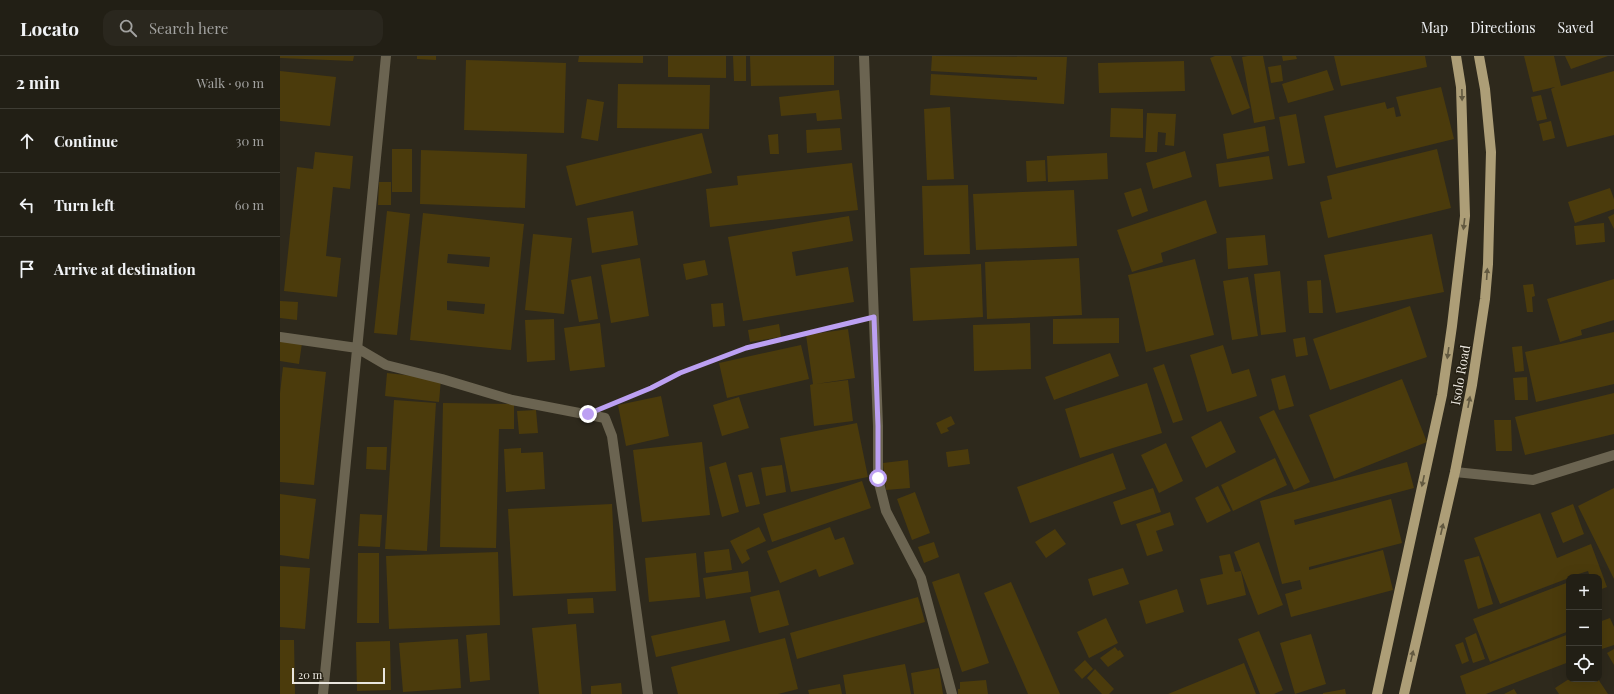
<!DOCTYPE html>
<html lang="en">
<head>
<meta charset="utf-8">
<style>
	:root { --surface:#221f15; --page:#2a271e; --text:#f1f3f6; --muted:#a2a2a0; --line:#3f3d34 }
	body { margin:0; font-family:"Playfair Display",serif; background:var(--page); color:var(--text) }
	.controls { position:absolute; right:12px; bottom:12px; display:grid; overflow:hidden; border-radius:8px; box-shadow:0 4px 16px #0002 }
	.controls button { width:36px; height:36px; display:grid; place-items:center; padding:0; border:0; border-bottom:1px solid var(--line); background:var(--surface); color:var(--text); font:20px sans-serif }
	.scale { position:absolute; left:12px; bottom:10px; width:93px; box-sizing:border-box; padding-left:4px; border:2px solid #e9e5dd; border-top:0; font-size:11px; line-height:14px; white-space:nowrap; color:#e9e5dd; -webkit-text-stroke:3px #252013; paint-order:stroke }
	.stop { position:absolute; width:12px; height:12px; margin:-9px; border:3px solid #bca0f2; border-radius:50%; background:#fff }
	.stop.end { background:#bca0f2; border-color:#fff; box-shadow:0 1px 4px #0008 }
	.list { margin:0; padding:0; list-style:none }
	h2 { display:flex; justify-content:space-between; align-items:center; height:52px; margin:0; padding:0 16px; font-size:17px }
	h2 small { font-size:13px; font-weight:400; color:var(--muted) }
	.list li { display:grid; grid-template-columns:26px 1fr auto; gap:12px; align-items:center; box-sizing:border-box; height:64px; padding:0 16px; border-top:1px solid var(--line) }
	.list b { display:block; font-size:15px; white-space:nowrap }
	.list em { font-size:13px; font-style:normal; color:var(--muted) }
	.icon { flex:none; width:22px; height:22px; fill:none; stroke:currentColor; stroke-width:2; stroke-linecap:round; stroke-linejoin:round }
	.map { position:relative; flex:none; width:1334px; height:638px; overflow:hidden }
	header { display:flex; align-items:center; gap:24px; box-sizing:border-box; height:56px; padding:0 20px; background:var(--surface); border-bottom:1px solid var(--line) }
	header strong { font-size:19px }
	nav { display:flex; gap:22px; margin-inline-start:auto; font-size:14px }
	.search { width:280px; height:36px; background:var(--page); display:flex; align-items:center; gap:10px; box-sizing:border-box; padding:0 14px; border-radius:12px; color:var(--muted); font-size:15px }
	main { display:flex }
	aside { flex:1; background:var(--surface) }
	.map>svg:first-child { display:block }
	.building { fill:#4b3b0c; fill-rule:evenodd }
	.lines { fill:none; stroke-linecap:round; stroke-linejoin:round }
	.path { stroke:#8d897e; stroke-width:2.5; stroke-dasharray:3 3; stroke-linecap:butt }
	.street { stroke:#6b6451; stroke-width:10 }
	.primary { stroke:#ad9e77; stroke-width:10 }
	.oneway { fill:#625940 }
	.route { stroke:#bca0f2; stroke-width:5 }
	.labels { text-anchor:middle; stroke-width:3; stroke-linejoin:round; paint-order:stroke }
	.street-label { font-size:13px; fill:#e9e5dd; stroke:#252013 }
</style>
</head>
<body>
<header>
<strong>Locato</strong>
<div class="search"><svg class="icon" aria-label="search" viewBox="0 0 24 24"><circle cx="10" cy="10" r="6"/><path d="M15 15l6 6"/></svg>Search here</div>
<nav><a>Map</a><a>Directions</a><a>Saved</a></nav>
</header>
<main>
<aside>
<h2>2 min<small>Walk · 90 m</small></h2>
<ul class="list">
<li><svg class="icon" aria-label="ahead" viewBox="0 0 24 24"><path d="M12 20V5M6 11l6-6 6 6"/></svg><div><b>Continue</b></div><em>30 m</em></li>
<li><svg class="icon" aria-label="left" viewBox="0 0 24 24"><path d="M17 20v-9H6M10 6l-5 5 5 5"/></svg><div><b>Turn left</b></div><em>60 m</em></li>
<li><svg class="icon" aria-label="arrive" viewBox="0 0 24 24"><path d="M6 21V4h12l-3 4 3 4H6"/></svg><div><b>Arrive at destination</b></div></li>
</ul>
</aside>
<div class="map">
<svg width="1334" height="638" viewBox="0 0 1334 638">
	<rect width="100%" height="100%" fill="#2e291c"/>
	<path class="building" d="M0,0h74l-1,5 -73,-3z
		M137,0h19v4l-19,-1z
		M299,0h64v7l-65,-1z
		M388,0h58v22l-58,-1z
		M453,0h13v25h-12z
		M470,0h84v29l-83,1z
		M652,0l135,1 -3,47 -134,-9 1,-21 106,6v-3l-106,-6z
		M935,0h16l19,52 -18,7 -22,-57z
		M968,0h15l12,63 -21,4 -12,-66z
		M1002,0h14l1,3 -14,2z
		M1054,0h91l2,11 -86,19z
		M1244,0h30l7,30 53,-15v64l-47,12 -16,-58 4,-2 -22,5z
		M1285,0h43l-37,13z
		M186,4l100,3 -2,70 -100,-3z
		M904,5l1,30 -86,2 -1,-30z
		M1001,9l2,16 -12,2 -3,-16z
		M1047,14l7,20 -46,13 -6,-19z
		M0,15l56,6 -6,49 -50,-5z
		M338,28l92,1 -1,44 -92,-1z
		M1161,31l13,52 -118,29 -12,-52 61,-14 2,7 7,-2 2,10 5,-1 -5,-19z
		M559,34l3,29 -25,2 -1,-8 -35,3 -2,-19z
		M1261,39l6,24 -10,2 -6,-24z
		M307,43l17,3 -6,39 -17,-3z
		M670,51l4,72 -27,1 -3,-71z
		M831,52l32,1v29l-33,-1z
		M867,57l29,1 -2,32 -9,-1 1,-12 -8,-1 -1,20h-12z
		M1016,58l9,49 -17,3 -9,-49z
		M1271,65l4,17 -12,3 -4,-17z
		M985,70l4,25 -42,8 -4,-25z
		M560,72l2,22 -35,3 -1,-23z
		M422,77l10,40 -136,33 -10,-40z
		M498,78l1,20h-9l-2,-19z
		M112,93h20v43h-20z
		M1157,93l14,59 -123,30 -8,-36 12,-3 -5,-23z
		M141,94l106,4 -2,54 -105,-4z
		M905,95l7,26 -39,12 -7,-26z
		M35,96l38,4 -3,33 -17,-2 -7,69 15,2 -4,39 -53,-6 13,-124 16,2z
		M827,97l1,26 -60,3 -1,-26z
		M989,100l4,23 -54,8 -3,-23z
		M765,104l1,21 -19,1 -1,-21z
		M572,107l6,47 -148,17 -4,-38 32,-4 -1,-9z
		M99,126h12v23h-13z
		M688,129l2,69 -46,1 -2,-69z
		M861,132l7,23 -16,6 -8,-24z
		M1330,132l4,11v10l-39,14 -7,-21z
		M794,134l3,56 -101,4 -3,-56z
		M926,144l11,33 -56,20 2,9 -31,10 -15,-42z
		M107,155l23,3 -13,121 -23,-2z
		M353,155l5,34 -46,8 -5,-35z
		M143,157l101,11 -13,126 -101,-10zM168,198l42,3 -1,10 -42,-4zM167,245l38,3 -1,10 -37,-4z
		M1334,158v15l-6,-12z
		M569,160l4,25 -61,11 4,24 52,-9 6,35 -111,19 -15,-84z
		M1324,167l1,19 -29,3 -2,-19z
		M253,178l39,4 -8,76 -39,-4z
		M1152,178l12,58 -108,21 -12,-58z
		M985,179l3,30 -40,4 -2,-31z
		M360,202l9,58 -38,7 -10,-58z
		M799,202l3,57 -95,4 -2,-57z
		M915,203l19,76 -68,17 -18,-77z
		M425,204l3,15 -22,5 -3,-16z
		M701,208l2,53 -70,4 -3,-53z
		M1000,215l6,61 -25,3 -7,-61z
		M311,220l7,43 -19,3 -8,-42z
		M968,221l10,59 -26,4 -9,-59z
		M1334,223v41l-33,10 1,5 -22,7 -13,-43z
		M1041,224l2,33h-14l-2,-32z
		M1253,228l2,12 -3,1 1,15h-6l-4,-27z
		M0,245l18,1 -1,18 -17,-2z
		M443,247l2,23 -12,1 -2,-23z
		M1130,250l17,51 -97,33 -17,-51z
		M839,262v25l-66,1v-25z
		M274,263l1,41 -28,2 -2,-42z
		M320,267l5,44 -35,4 -6,-43z
		M750,267l1,46 -57,2 -1,-46z
		M499,268l2,13 -31,5 -2,-12z
		M568,273l7,49 -39,6 32,-4 5,41 -39,5 -4,-41 3,-1 -7,-49z
		M1334,276v52l-78,18 -11,-50z
		M1025,281l3,18 -12,2 -3,-18z
		M0,284l22,3 -3,21 -19,-3z
		M521,289l8,34 -82,19 -8,-35z
		M943,289l9,29 17,-5 8,27 -50,16 -17,-57z
		M1242,290l2,25 -9,1 -3,-25z
		M830,297l9,23 -65,24 -9,-23z
		M884,308l19,56 -10,3 -20,-55z
		M3,311l43,5 -12,113 -34,-3v-89z
		M107,317l54,6 -2,23 -54,-6z
		M1005,319l9,31 -15,4 -8,-31z
		M1247,321l1,23h-13l-2,-22z
		M1122,323l25,63 -93,37 -25,-64z
		M867,327l15,50 -82,25 -15,-49z
		M1334,337v41l-89,21 -10,-38z
		M381,340l8,40 -43,10 -8,-41z
		M459,341l10,31 -27,8 -9,-31z
		M114,344l42,3 -9,148 -42,-2z
		M163,347l71,1v25h-15l-3,119 -56,-1z
		M256,354l2,23 -19,1 -2,-23z
		M994,354l36,72 -16,8 -35,-73z
		M671,360l4,8 -8,4 2,3 -8,3 -5,-11z
		M1214,364h17l1,31h-16z
		M941,365l15,31 -30,16 -15,-31z
		M577,367l11,54 -77,15 -11,-54z
		M422,386l8,73 -68,7 -9,-72z
		M886,387l17,38 -24,12 -18,-38z
		M87,391h20l-1,23 -20,-1z
		M241,392v5l22,-1 2,37 -39,3 -2,-43z
		M688,393l2,15 -22,3 -2,-15z
		M833,397l13,36 -96,34 -13,-36z
		M995,402l12,27 -54,26 -12,-26z
		M628,404l2,28 -24,2 -3,-27z
		M446,406l13,50 -17,5 -13,-50z
		M1127,406l7,26 -120,32 1,5 96,-26 11,44 -93,24v3l74,-20 10,40 -102,27 -6,-23 17,-5 -2,-9 -18,4 -22,-83z
		M502,409l4,27 -20,4 -5,-28z
		M472,416l8,32 -14,3 -8,-32z
		M582,425l9,27 -99,34 -9,-28z
		M938,430l13,25 -24,12 -12,-25z
		M873,432l8,24 -40,13 -8,-23z
		M1334,432v91l-36,-73z
		M635,436l15,41 -18,7 -15,-41z
		M0,438l36,5 -7,60 -29,-4z
		M332,448l4,87 -103,5 -5,-87z
		M1293,448l11,30 -21,9 -12,-30z
		M890,456l4,13 -18,6 7,20 -16,5 -11,-32z
		M1260,457l17,45 34,-14 16,43 -8,3v-13h-9l-2,-6 -19,6v1l-69,26 -26,-66z
		M80,458l22,1 -2,32 -22,-1z
		M479,471l7,14 -20,9 4,9 -8,5 -12,-23z
		M550,471l5,13 9,-3 10,27 -35,13 -3,-8 -36,14 -13,-32z
		M775,473l11,15 -20,14 -11,-16z
		M654,486l5,15 -15,6 -6,-16z
		M979,486l24,63 -25,10 -24,-63z
		M449,493l3,21 -26,3 -2,-21z
		M218,496l2,73 -111,4 -3,-73z
		M78,497h21v70h-22z
		M416,497l4,44 -51,5 -4,-44z
		M950,498l5,18 6,-1 5,24 -39,10 -7,-26 23,-5 -4,-18z
		M1199,500l14,48 -15,5 -14,-49z
		M0,510l30,2 -5,61 -25,-2z
		M843,512l6,16 -36,12 -5,-17z
		M468,515l3,21 -45,7 -3,-21z
		M679,517l30,90 -27,9 -30,-90z
		M731,526l49,112h-32l-44,-101z
		M1289,526v49l-79,31 -17,-43z
		M897,533l7,23 -38,12 -7,-23z
		M499,534l10,35 -30,8 -9,-36z
		M638,541l7,25 -128,37 -7,-26z
		M313,542l1,15 -26,1 -1,-15z
		M826,562l12,25 -29,15 -12,-26z
		M1330,562l4,9v18l-15,5v-28z
		M445,564l5,21 -74,16 -5,-21z
		M296,568l6,70h-43l-7,-66z
		M979,575l24,59 -9,4h-14l-22,-55z
		M207,577l3,47 -20,2 -4,-47z
		M1196,577l9,26 -12,4 -8,-25z
		M1031,578l15,50 -31,10 -15,-51z
		M1289,578v28l-83,32h-20l-6,-18z
		M505,582l13,51 -20,5h-100l-7,-27z
		M178,583l3,49 -58,4 -4,-49z
		M0,584h14l1,54h-15z
		M110,585l1,49 -34,1 -1,-49z
		M1183,586l6,19 -7,3 -7,-19z
		M835,591l3,4 2,-1 4,6 -16,11 -8,-9z
		M1334,593v16l-7,-12z
		M805,604l8,9 -11,10 -8,-9z
		M964,607l12,31h-88z
		M625,608l6,30h-65l-3,-19z
		M659,612l4,26h-29l-3,-21z
		M815,613l19,20 -5,5h-7l-15,-16z
		M1289,623h29l10,15h-49l-4,-6z
		M706,624l2,14h-30v-5h2v-7z
		M341,627l1,11h-31v-8z
		M560,628l2,10h-33l-1,-4z
		M1065,633l1,5h-23v-1z
		M1234,633l3,5h-13z"/>
	<g class="lines">
		<path class="path" d="M339,345l32,-13 29,-15 66,-25 108,-26"/>
		<path class="street" d="M584,0l14,370v53l8,32 35,67 31,116
			M0,281l77,11 29,17 56,14 70,21 93,18 7,18 36,258
			M1175,416l78,8 81,-25
			M43,638l63,-638"/>
		<path class="primary" d="M1097,638l65,-299 10,-69 13,-110 -4,-129 -5,-31
			M1124,638l51,-222 17,-87 13,-86 3,-35 3,-112 -6,-63 -6,-33"/>
	</g>
	<defs><path id="oneway-solid" d="M-6-.8H1V-3.2L6.5 0L1 3.2V.8H-6Z"/></defs>
	<g class="oneway">
		<use href="#oneway-solid" transform="translate(1182 39) rotate(89)"/>
		<use href="#oneway-solid" transform="translate(1184 168) rotate(97)"/>
		<use href="#oneway-solid" transform="translate(1207 218) rotate(-86)"/>
		<use href="#oneway-solid" transform="translate(1168 297) rotate(98)"/>
		<use href="#oneway-solid" transform="translate(1189 346) rotate(-79)"/>
		<use href="#oneway-solid" transform="translate(1143 425) rotate(102)"/>
		<use href="#oneway-solid" transform="translate(1162 473) rotate(-77)"/>
		<use href="#oneway-solid" transform="translate(1132 600) rotate(-77)"/>
	</g>
	<g class="lines">
		<path class="route" d="M308,358l63,-26 29,-15 66,-25 128,-31 4,109v52"/>
	</g>
	<g class="labels">
		<g class="street-label">
			<text transform="translate(1180 319) rotate(-80)" y="5">Isolo Road</text>
		</g>
	</g>
</svg>
<div class="controls">
<button>+</button>
<button>−</button>
<button><svg class="icon" aria-label="locate" viewBox="0 0 24 24"><circle cx="12" cy="12" r="6"/><path d="M12 2v4M12 18v4M2 12h4M18 12h4"/></svg></button>
</div>
<div class="scale">20 m</div>
<div class="stop" style="left:598px;top:422px"></div>
<div class="stop end" style="left:308px;top:358px"></div>
</div>
</main>
</body>
</html>
